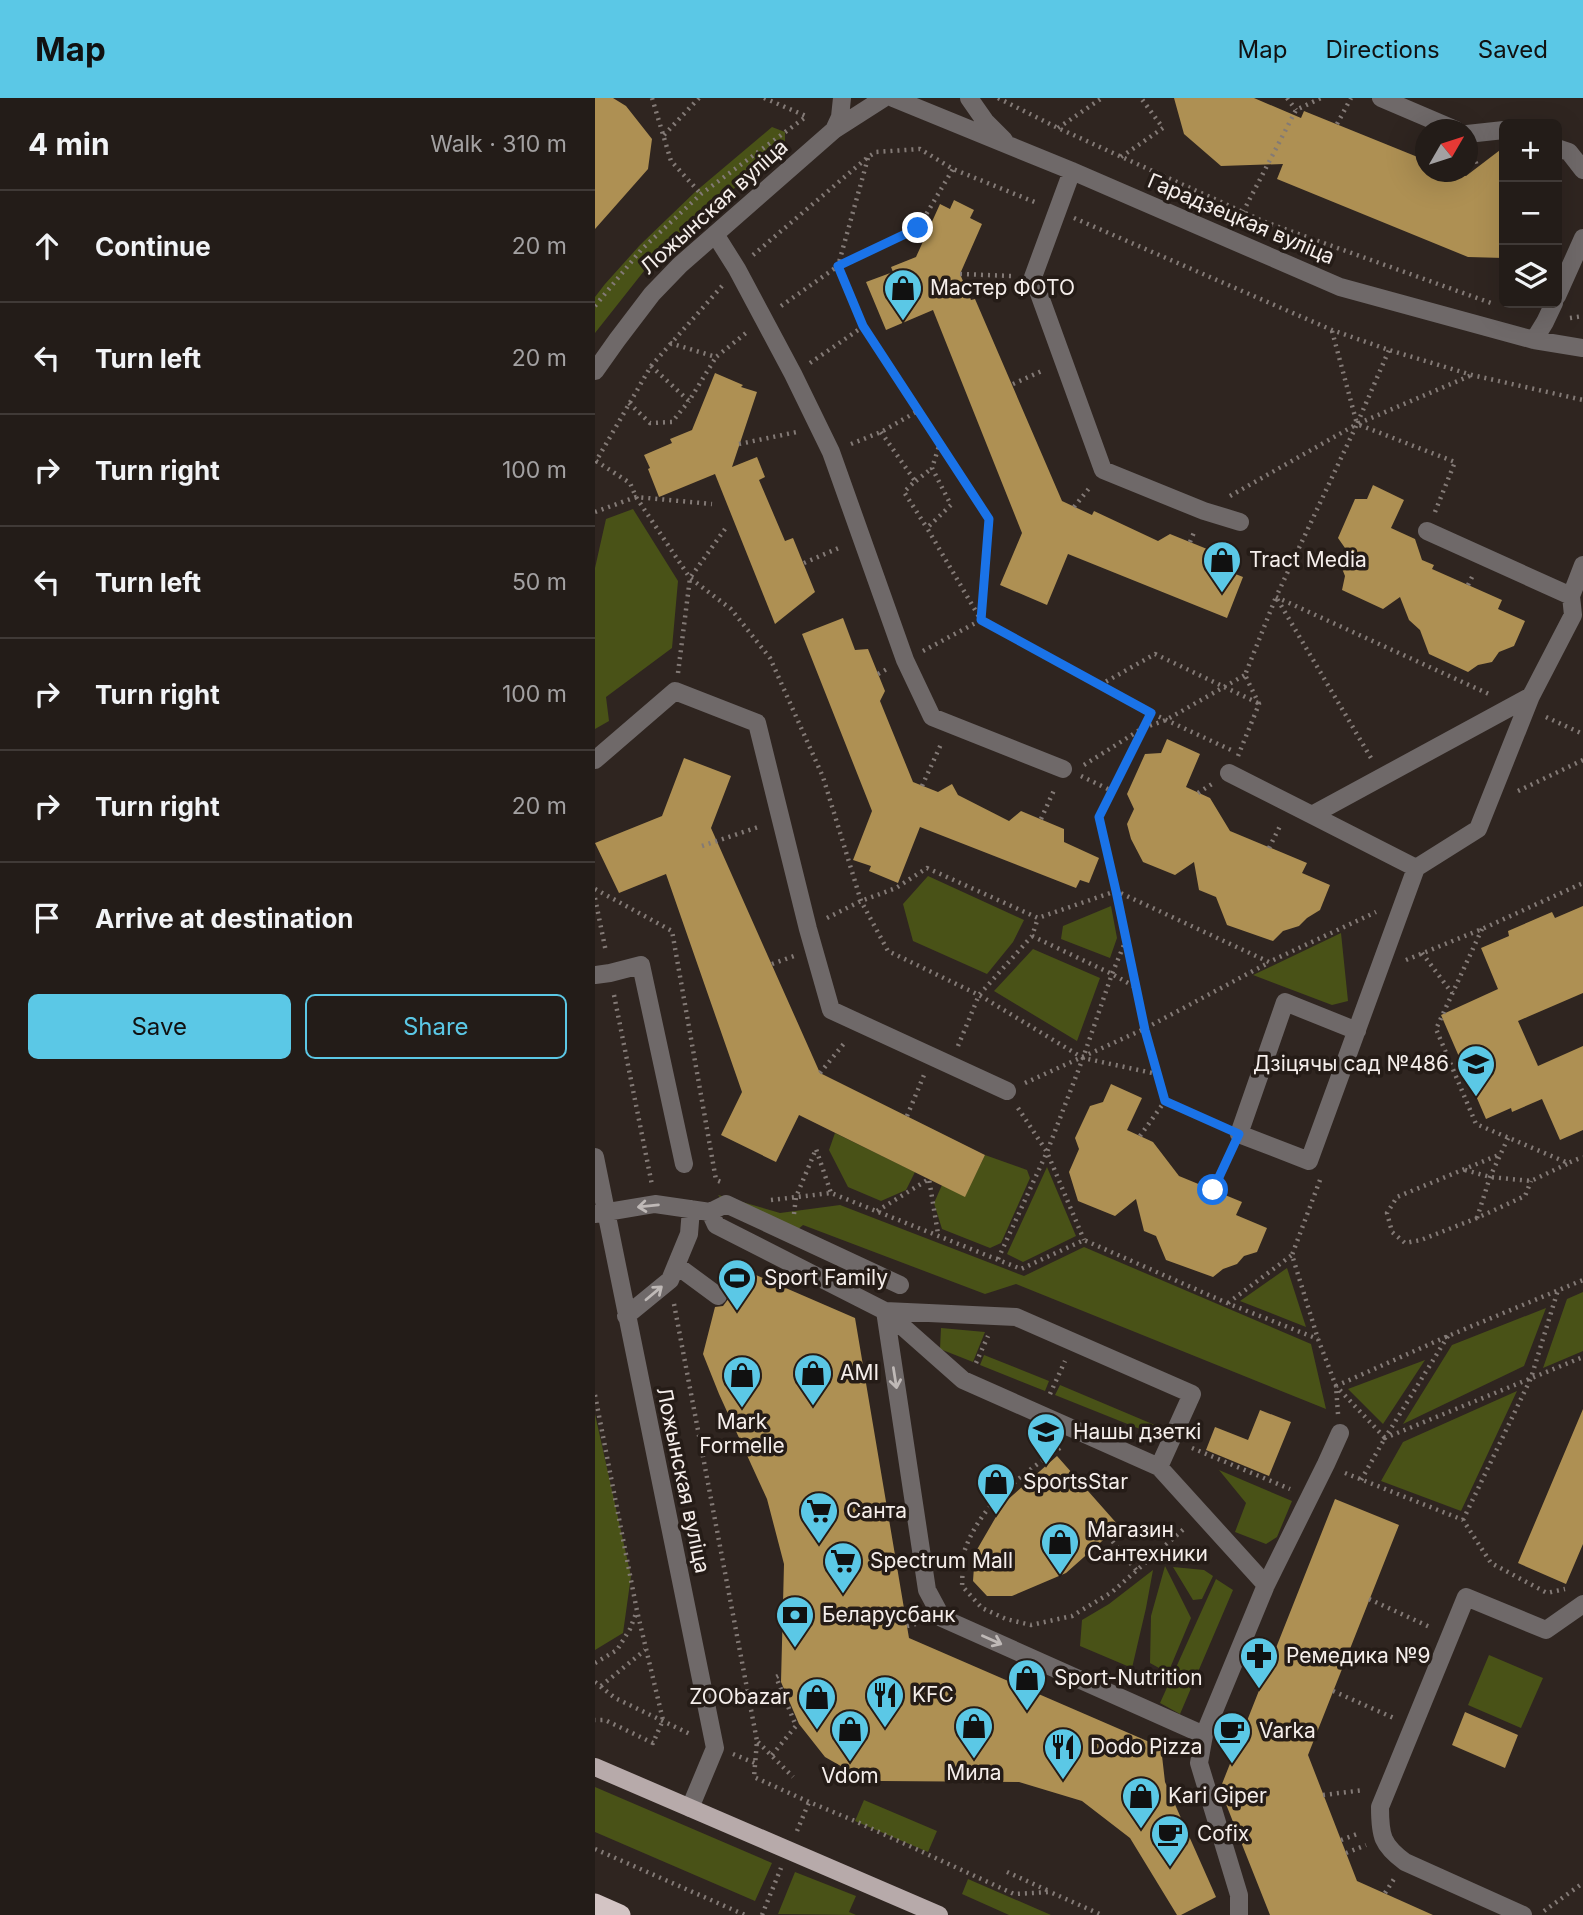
<!DOCTYPE html>
<html lang="en">
<head>
<meta charset="utf-8">
<style>
	:root { --surface:#231c18; --page:#2f2925; --text:#f1f3f6; --muted:#a3a1a2; --line:#403a37; --accent:#5bc8e6 }
	body { margin:0; font-family:Inter,sans-serif; background:var(--page); color:var(--text) }
	.controls { position:absolute; right:21px; top:21px; display:grid; overflow:hidden; border-radius:10px; box-shadow:0 7px 28px #0002 }
	.controls button { width:63px; height:63px; display:grid; place-items:center; padding:0; border:0; border-bottom:2px solid var(--line); background:var(--surface); color:var(--text); font:35px sans-serif }
	.compass { position:absolute; left:820px; top:21px; width:63px; height:63px; border-radius:50%; background:var(--surface); box-shadow:0 7px 28px #0002; rotate:51deg }
	.stop { position:absolute; width:21px; height:21px; margin:-16px; border:5px solid #1a73e8; border-radius:50%; background:#fff }
	.stop.end { background:#1a73e8; border-color:#fff; box-shadow:0 2px 7px #0008 }
	.list { margin:0; padding:0; list-style:none }
	h2 { display:flex; justify-content:space-between; align-items:center; height:91px; margin:0; padding:0 28px; font-size:30px }
	h2 small { font-size:23px; font-weight:400; color:var(--muted) }
	.list li { display:grid; grid-template-columns:46px 1fr auto; gap:21px; align-items:center; box-sizing:border-box; height:112px; padding:0 28px; border-top:2px solid var(--line) }
	.list b { display:block; font-size:26px; white-space:nowrap }
	.list em { font-size:23px; font-style:normal; color:var(--muted) }
	.actions { display:flex; gap:14px; padding:21px 28px }
	.actions a { flex:1; padding:16px 0; border:2px solid var(--accent); border-radius:10px; text-align:center; font-size:24px; color:var(--accent) }
	.actions .main { background:var(--accent); color:#111 }
	.icon { flex:none; width:38px; height:38px; fill:none; stroke:currentColor; stroke-width:2; stroke-linecap:round; stroke-linejoin:round }
	.map { position:relative; flex:none; width:988px; height:1817px; overflow:hidden }
	header { display:flex; align-items:center; gap:42px; box-sizing:border-box; height:98px; padding:0 35px; background:var(--accent); color:#111 }
	header strong { font-size:33px }
	nav { display:flex; gap:38px; margin-inline-start:auto; font-size:24px }
	main { display:flex }
	aside { flex:1; background:var(--surface) }
	.map>svg:first-child { display:block }
	.green { fill:#495217 }
	.building { fill:#ae9053 }
	.lines { fill:none; stroke-linecap:round; stroke-linejoin:round }
	.path { stroke:#837a76; stroke-width:4.5; stroke-dasharray:2 5; stroke-linecap:butt }
	.minor { stroke:#6f6969; stroke-width:18 }
	.major { stroke:#b7aaaa; stroke-width:18 }
	.highway { stroke:#d3c4c4; stroke-width:21 }
	.oneway { stroke:#bfb9b7 }
	.route { stroke:#1a73e8; stroke-width:9 }
	.labels { text-anchor:middle; stroke-width:7; stroke-linejoin:round; paint-order:stroke }
	.street-label { font-size:21px; fill:#f5eeeb; stroke:#251c17 }
	.poi-label { font-size:21px; fill:#f5eeeb; stroke:#251c17; text-anchor:start }
</style>
</head>
<body>
<header>
<strong>Map</strong>
<nav><a>Map</a><a>Directions</a><a>Saved</a></nav>
</header>
<main>
<aside>
<h2>4 min<small>Walk · 310 m</small></h2>
<ul class="list">
<li><svg class="icon" aria-label="ahead" viewBox="0 0 24 24"><path d="M12 20V5M6 11l6-6 6 6"/></svg><div><b>Continue</b></div><em>20 m</em></li>
<li><svg class="icon" aria-label="left" viewBox="0 0 24 24"><path d="M17 20v-9H6M10 6l-5 5 5 5"/></svg><div><b>Turn left</b></div><em>20 m</em></li>
<li><svg class="icon" aria-label="right" viewBox="0 0 24 24"><path d="M7 20v-9h11M14 6l5 5-5 5"/></svg><div><b>Turn right</b></div><em>100 m</em></li>
<li><svg class="icon" aria-label="left" viewBox="0 0 24 24"><path d="M17 20v-9H6M10 6l-5 5 5 5"/></svg><div><b>Turn left</b></div><em>50 m</em></li>
<li><svg class="icon" aria-label="right" viewBox="0 0 24 24"><path d="M7 20v-9h11M14 6l5 5-5 5"/></svg><div><b>Turn right</b></div><em>100 m</em></li>
<li><svg class="icon" aria-label="right" viewBox="0 0 24 24"><path d="M7 20v-9h11M14 6l5 5-5 5"/></svg><div><b>Turn right</b></div><em>20 m</em></li>
<li><svg class="icon" aria-label="arrive" viewBox="0 0 24 24"><path d="M6 21V4h12l-3 4 3 4H6"/></svg><div><b>Arrive at destination</b></div></li>
</ul>
<div class="actions"><a class="main">Save</a><a>Share</a></div>
</aside>
<div class="map">
<svg width="988" height="1817" viewBox="0 0 988 1817">
	<rect width="100%" height="100%" fill="#2f2520"/>
	<path class="green" d="M177,29l13,5v14l-73,61 -68,64 -49,62v-36l10,-13 35,-39 55,-53z
		M38,411l45,72 -6,67 -66,49 3,24 -14,8v-161l11,-49z
		M333,778l96,44 -11,22 -26,32 -74,-33 -10,-37z
		M516,808l6,32 -7,20 -49,-19 2,-13z
		M746,835l7,68 -16,4 -79,-30z
		M438,851l67,29 -23,63 -83,-50z
		M240,1035l80,39 -9,18 -25,11 -33,-14 -19,-37z
		M390,1057l42,15 3,8 -29,65 -11,5 -48,-19 -8,-26 8,-18 23,11z
		M452,1069l29,69 -53,26 -16,-8z
		M123,1097l62,18 60,-8 184,71 60,-29 227,97 15,65 -310,-125 -31,10 -182,-69 -7,6 -69,-25z
		M692,1170l19,59 -66,-26z
		M988,1194v59l-40,17 24,-69z
		M951,1210l-22,58 -121,58 49,-79z
		M346,1230l44,4 -12,30 -33,-13z
		M389,1257l65,26 -4,10 -65,-26z
		M830,1262l-42,64 -35,-35z
		M465,1287l109,46 -4,8 -110,-44z
		M922,1293l-56,120 -80,-30 22,-39z
		M0,1316l36,162 -8,57 -28,17z
		M624,1372l73,31 -15,36 -11,7 -31,-12 11,-29z
		M570,1468l26,52 -23,55 -18,-10 1,-47z
		M578,1469l31,3 9,6 -11,23 -9,1z
		M558,1472l-7,38 -14,60 -52,-22 2,-26 27,-16z
		M621,1481l17,11 -53,124 -20,-11z
		M894,1557l54,23 -22,50 -53,-23z
		M0,1689l177,76 -17,38 -160,-69z
		M269,1702l73,31 -9,21 -73,-31z
		M200,1774l61,24 -7,16 7,3 -78,-1z
		M373,1781l83,36h-42l-47,-21z"/>
	<path class="building" d="M0,0h18l13,8 26,33 -4,30 -53,60z
		M579,0h80l47,20 3,-7 121,49v12h29l12,4 38,-29v111l-36,-1 -191,-78 6,-15 -62,2 -37,-32z
		M359,102l20,10 -4,8 12,6 -22,50 11,26 4,-1 87,202 30,14 2,-4 64,30 12,-7 42,17 6,16 25,10 -16,41 -159,-64 -21,51 -47,-20 22,-52 -89,-223 -47,20 -20,-48 27,-10 -2,-5 25,-10 24,-53 10,5z
		M120,275l28,12 -2,2 16,5 -25,75 25,-10 8,20 -6,3 26,61 8,-3 22,54 -40,32 -60,-150 -56,23 -11,-28 2,-1 -6,-13 28,-12 -2,-4 22,-9z
		M778,387l31,15 -13,28 24,11 7,21 12,5 -2,4 70,31 -4,9 27,12 -11,25 -15,6 -7,10 -14,3 -10,7 -39,-18 -9,-24 -11,-10 -9,-23 -17,12 -41,-19 3,-14 -6,-15 6,-13 -7,-10 17,-39h12z
		M248,520l12,32 13,-1 17,42 -5,10 33,81 25,10 14,-8 6,11 51,26 12,-10 43,18v13l35,16 -10,25 -9,-3 -4,8 -156,-61 -22,56 -29,-12 2,-5 -18,-6 19,-49 -70,-177z
		M572,641l33,15 -14,33 24,11 20,33 77,32 -5,10 28,12 -10,25 -13,8 -8,8 -16,5 -10,10 -46,-16 -11,-28 -17,-7 -5,-28 -19,13 -32,-13 -12,-23 -4,-15 7,-15 -7,-15 18,-40 16,-1z
		M89,660l47,18 -20,52 109,245 165,82 -20,42 -166,-82 -23,47 -55,-27 21,-43 -76,-218 -47,19 -24,-50 67,-27z
		M988,808v87l-65,28 20,45 45,-20v84l-23,10 -18,-41 -30,13 -1,-4 -25,11 -45,-104 57,-26 -17,-41 28,-12 -1,-5 44,-19 3,6z
		M516,986l31,14 -15,32 26,12 26,34 63,26 -6,13 31,13 -10,24 -13,4 -7,8 -14,5 -10,8 -47,-17 -10,-24 -12,-5 -8,-32 -21,17 -37,-15 -9,-29 10,-23 -4,-11 15,-32 13,-4z
		M131,1164l129,56 54,320 252,109 4,35 51,115 -35,18h-4l-47,-77 -48,-37 -63,-19 -138,-1 -28,-8 -28,-16 -26,-33 -18,-42 3,-118 -17,-65 -48,-105 -16,-40 12,-47 8,-1 6,-8 -1,-7 -7,-7z
		M988,1311v135l-17,40 -48,-21z
		M665,1312l31,12 -22,54 -63,-26 9,-23 33,13z
		M462,1358l62,70 -53,47 -54,23h-25l-14,-15 2,-28 29,-50z
		M740,1401l64,26 -91,230 49,126 76,34h-163l-50,-126z
		M870,1614l53,23 -13,33 -53,-23z"/>
	<g class="lines">
		<path class="path" d="M57,0l19,63 30,33
			M169,0l42,18
			M403,0l60,30 207,94 226,81
			M692,0l9,12
			M742,26l14,-26
			M463,30l44,-30
			M69,37l35,-37
			M879,57l3,12
			M526,59l42,-29 -22,-30
			M273,60l-30,108 26,60 76,117 -8,25 19,37 -24,23 54,92 170,93
			M648,114l53,-102 25,-12
			M479,120l258,112 57,20 83,25 111,25
			M158,157l115,-98 8,-5 44,-3 33,20 84,34
			M365,176l52,2
			M0,208l46,-56 60,-56 106,-78
			M186,208l57,-40 80,-38 35,-59
			M975,220l13,-2
			M737,233l25,93 115,-49
			M75,245l46,14 30,-24
			M215,265l54,-37
			M56,268l38,35 27,-44
			M418,286l31,-14
			M34,305l21,20 22,-1 17,-21
			M286,334l34,49 -11,11 23,36
			M144,346l58,-12
			M256,346l30,-12 37,-21
			M1,363l34,22 6,14 54,81 41,31 39,49 53,119 38,124 27,50 91,44 104,63 74,16
			M0,365l56,-97 71,-80
			M321,383l16,-13
			M635,398l127,-72 32,-74
			M479,409l17,-21
			M0,414l41,-15 76,7
			M840,414l20,-50 -98,-38 -81,173 215,98
			M595,444l5,-12
			M209,465l37,-16
			M873,487l6,-12
			M328,553l58,-31 8,-101 -49,-76
			M83,575l12,-95 35,-49
			M283,576l9,-5
			M505,587l55,-31 103,49
			M951,619l37,17
			M643,658l21,-52 -14,-29 31,-78 95,161
			M489,667l59,-37 23,-8 79,-45
			M486,678l31,15
			M327,688l20,-44
			M923,693l65,-31
			M603,695l14,-9
			M446,721l14,-31
			M107,748l59,-20
			M674,750l12,-24
			M0,791l77,42 44,249 5,2
			M0,800l11,54
			M232,820l34,-17 35,-13 31,-20 111,50 78,-27 153,71 107,-50
			M887,831l-46,100 40,95 92,39 15,-6
			M437,838l80,38 25,14
			M532,843l17,88 21,72 56,25
			M827,855l30,40
			M811,862l76,-31 101,-46
			M177,866l22,-8
			M19,897l38,190
			M363,948l21,-51 53,-59 6,-18
			M225,975l26,-32
			M430,985l119,-54 124,-66
			M423,1010l29,44 37,88
			M312,1018l17,-41
			M545,1038l25,-35
			M913,1040l-18,39 -13,41 48,-22 6,-15
			M870,1072l25,7 41,4 36,-17
			M725,1082l-28,75 26,84 18,47 49,52 -24,42
			M618,1092l17,-38
			M176,1102l60,-7 190,76 63,-29 143,63 91,36
			M282,1113l52,-32 9,55
			M199,1116l2,-17 20,-48 15,44
			M882,1120l-56,22 -16,3 -13,-11 -5,-19 10,-16 104,-43
			M403,1161l49,-107 36,-94 29,-84 14,-34 -27,-124 52,-103 80,37
			M633,1205l64,-48
			M79,1206l83,437 -3,36 55,25 46,19 159,73 36,-2 52,23
			M853,1238l-63,102 198,-81
			M381,1265l12,-27
			M455,1296l15,-33
			M0,1297l42,216 26,109 -10,23 -48,-23h-10
			M743,1316l-2,-28 112,-50 135,-56
			M465,1350c-37,26 -78,55 -94,99 -5,11 -3,27 -4,39l20,22 24,11 25,6 41,-9 40,-24 73,-64
			M597,1350l98,41
			M750,1375l118,47 28,43 56,30 18,-4
			M868,1422l68,-142 27,-88
			M513,1438l29,35
			M774,1501l63,29
			M312,1528l13,-3
			M0,1565l22,-13 13,-21 7,-18
			M0,1584l20,16 75,36
			M6,1588l44,-36
			M738,1593l63,28
			M163,1644l35,35
			M138,1656l22,9
			M177,1657l24,-29 -20,-49 6,-3
			M728,1697l41,-5
			M202,1733l12,-29
			M746,1742l19,-7
			M0,1751l150,66
			M751,1755l20,-8
			M412,1774l42,19
			M790,1795l9,-14
			M949,1813l39,-28
			M167,1817l19,-47"/>
		<path class="minor" d="M298,0l179,73 268,116 194,53 49,8
			M374,0l16,23 19,19
			M786,0l75,32
			M239,32l6,-13 2,-19
			M872,36l37,-4
			M962,50l12,4 14,18
			M477,73l-39,106 70,193 101,41 36,11
			M120,136l22,35 56,105 38,78 74,208 27,57 131,52
			M962,198l26,-58
			M939,242l11,-18 9,-19
			M0,273l22,-31 35,-46 28,-29 154,-135 50,-32
			M832,433l144,65
			M0,662l80,-69 82,32 51,206 23,81 176,81
			M634,675l83,42
			M821,770l-104,-53 219,-119
			M0,877l15,-2 31,-8 43,199
			M762,933l-72,-29 -46,132 70,27 107,-293 62,-39 53,-133 42,-81 -2,-19 12,-31
			M0,1059l120,591 -25,60
			M115,1114l6,13 169,86 78,69 196,87 107,118
			M1,1116l59,-10 55,8 16,-8 174,81
			M81,1167l42,31
			M290,1213l42,279 15,28 262,117
			M290,1213l131,6 176,77 -33,73
			M31,1218l44,-36 19,-46 2,-25
			M644,1817v-20l-40,-132 5,-28 62,-150 60,-121 14,-31
			M928,1817l-118,-53c-23,-17 -25,-26 -25,-55l86,-210 80,33 37,-26"/>
		<path class="major" d="M0,1669l344,148"/>
		<path class="highway" d="M0,1806l25,11"/>
	</g>
	<defs><path id="oneway-shaft" d="M-6 0H5M1.5-3L5.5 0L1.5 3" fill="none" stroke-width="1.6" stroke-linecap="round" stroke-linejoin="round" transform="scale(1.75)"/></defs>
	<g class="oneway">
		<use href="#oneway-shaft" transform="translate(53 1108) rotate(174)"/>
		<use href="#oneway-shaft" transform="translate(59 1195) rotate(-40)"/>
		<use href="#oneway-shaft" transform="translate(300 1280) rotate(81)"/>
		<use href="#oneway-shaft" transform="translate(397 1542) rotate(24)"/>
	</g>
	<g class="lines">
		<path class="route" d="M323,130l-80,38 25,60 126,193 -8,101 170,93 -52,104 17,74 29,139 20,71 74,33 -26,56"/>
	</g>
	<defs>
		<symbol id="shop-pin" viewBox="-11 -11 22 30"><path d="M0 17L-7.5 6A9.5 9.5 0 1 1 7.5 6Z" fill="#5bc8e6" stroke="#251c17"/><path d="M-5-2.5h2.3a2.7 3.5 0 0 1 5.4 0H5L5.5 6h-11ZM-1.5-2.5h3a1.5 2.3 0 0 0-3 0Z" fill="#111"/></symbol>
		<symbol id="school-pin" viewBox="-11 -11 22 30"><path d="M0 17L-7.5 6A9.5 9.5 0 1 1 7.5 6Z" fill="#5bc8e6" stroke="#251c17"/><path d="M0-5L7-2L0 1L-7-2ZM-4 1L0 2.5L4 1V4Q0 6-4 4Z" fill="#111"/></symbol>
		<symbol id="stadium-pin" viewBox="-11 -11 22 30"><path d="M0 17L-7.5 6A9.5 9.5 0 1 1 7.5 6Z" fill="#5bc8e6" stroke="#251c17"/><path d="M0-5a6.5 5 0 1 0 0 10a6.5 5 0 1 0 0-10ZM-3.5-1.8h7v3.6h-7Z" fill="#111"/></symbol>
		<symbol id="supermarket-pin" viewBox="-11 -11 22 30"><path d="M0 17L-7.5 6A9.5 9.5 0 1 1 7.5 6Z" fill="#5bc8e6" stroke="#251c17"/><path d="M-6-5.5h2.5l.6 2H6L4.5 2H-2.5L-4.4-4H-6ZM-1.5 3.2a1.3 1.3 0 1 0 .1 0ZM3 3.2a1.3 1.3 0 1 0 .1 0Z" fill="#111"/></symbol>
		<symbol id="bank-pin" viewBox="-11 -11 22 30"><path d="M0 17L-7.5 6A9.5 9.5 0 1 1 7.5 6Z" fill="#5bc8e6" stroke="#251c17"/><path d="M-6-4H6V4H-6ZM0-2.3a2.3 2.3 0 1 0 0 4.6a2.3 2.3 0 1 0 0-4.6Z" fill="#111"/></symbol>
		<symbol id="pharmacy-pin" viewBox="-11 -11 22 30"><path d="M0 17L-7.5 6A9.5 9.5 0 1 1 7.5 6Z" fill="#5bc8e6" stroke="#251c17"/><path d="M-2-6h4v4h4v4h-4v4h-4v-4h-4v-4h4Z" fill="#111"/></symbol>
		<symbol id="restaurant-pin" viewBox="-11 -11 22 30"><path d="M0 17L-7.5 6A9.5 9.5 0 1 1 7.5 6Z" fill="#5bc8e6" stroke="#251c17"/><path d="M-5-6h1v4h1v-4h1v4h1v-4h1v5L-1.5 .5V6h-2V.5L-5-1ZM5-6V6H3V1.5H1.5Q1.5-4 5-6Z" fill="#111"/></symbol>
		<symbol id="cafe-pin" viewBox="-11 -11 22 30"><path d="M0 17L-7.5 6A9.5 9.5 0 1 1 7.5 6Z" fill="#5bc8e6" stroke="#251c17"/><path d="M-5.5-4.5H6V0H3Q3 3.5 0 3.5H-2.5Q-5.5 3.5-5.5 0ZM3-3.2v2h1.7v-2ZM-6 4.5H4V6H-6Z" fill="#111"/></symbol>
	</defs>
	<g fill-rule="evenodd">
		<use href="#shop-pin" x="286" y="168" width="44" height="60"/>
		<use href="#shop-pin" x="605" y="440" width="44" height="60"/>
		<use href="#school-pin" x="859" y="944" width="44" height="60"/>
		<use href="#stadium-pin" x="120" y="1158" width="44" height="60"/>
		<use href="#shop-pin" x="196" y="1253" width="44" height="60"/>
		<use href="#shop-pin" x="125" y="1255" width="44" height="60"/>
		<use href="#school-pin" x="429" y="1312" width="44" height="60"/>
		<use href="#shop-pin" x="379" y="1362" width="44" height="60"/>
		<use href="#supermarket-pin" x="202" y="1391" width="44" height="60"/>
		<use href="#shop-pin" x="443" y="1422" width="44" height="60"/>
		<use href="#supermarket-pin" x="226" y="1441" width="44" height="60"/>
		<use href="#bank-pin" x="178" y="1495" width="44" height="60"/>
		<use href="#pharmacy-pin" x="642" y="1536" width="44" height="60"/>
		<use href="#shop-pin" x="410" y="1558" width="44" height="60"/>
		<use href="#restaurant-pin" x="268" y="1575" width="44" height="60"/>
		<use href="#shop-pin" x="200" y="1577" width="44" height="60"/>
		<use href="#shop-pin" x="357" y="1606" width="44" height="60"/>
		<use href="#shop-pin" x="233" y="1609" width="44" height="60"/>
		<use href="#cafe-pin" x="615" y="1611" width="44" height="60"/>
		<use href="#restaurant-pin" x="446" y="1627" width="44" height="60"/>
		<use href="#shop-pin" x="524" y="1676" width="44" height="60"/>
		<use href="#cafe-pin" x="553" y="1714" width="44" height="60"/>
	</g>
	<g class="labels">
		<g class="street-label">
			<text transform="translate(119 109) rotate(-42)" y="7">Ложынская вуліца</text>
			<text transform="translate(646 121) rotate(23)" y="7">Гарадзецкая вуліца</text>
			<text transform="translate(88 1382) rotate(78)" y="7">Ложынская вуліца</text>
		</g>
		<g class="poi-label">
			<text x="335" y="197">Мастер ФОТО</text>
			<text x="654" y="469">Tract Media</text>
			<text x="854" y="973" text-anchor="end">Дзіцячы сад №486</text>
			<text x="169" y="1187">Sport Family</text>
			<text x="245" y="1282">AMI</text>
			<text x="147" y="1331" text-anchor="middle">Mark<tspan x="147" dy="24">Formelle</tspan></text>
			<text x="478" y="1341">Нашы дзеткі</text>
			<text x="428" y="1391">SportsStar</text>
			<text x="251" y="1420">Санта</text>
			<text x="492" y="1439">Магазин<tspan x="492" dy="24">Сантехники</tspan></text>
			<text x="275" y="1470">Spectrum Mall</text>
			<text x="227" y="1524">Беларусбанк</text>
			<text x="691" y="1565">Ремедика №9</text>
			<text x="459" y="1587">Sport-Nutrition</text>
			<text x="317" y="1604">KFC</text>
			<text x="195" y="1606" text-anchor="end">ZOObazar</text>
			<text x="664" y="1640">Varka</text>
			<text x="495" y="1656">Dodo Pizza</text>
			<text x="379" y="1682" text-anchor="middle">Мила</text>
			<text x="255" y="1685" text-anchor="middle">Vdom</text>
			<text x="573" y="1705">Kari Giper</text>
			<text x="602" y="1743">Cofix</text>
		</g>
	</g>
</svg>
<div class="controls">
<button>+</button>
<button>−</button>
<button><svg class="icon" aria-label="layers" viewBox="0 0 24 24"><path d="M12 4l9 5-9 5-9-5zM3 14l9 5 9-5"/></svg></button>
</div>
<svg class="compass" viewBox="-18 -18 36 36"><path d="M0-13l5 13h-10z" fill="#e53935"/><path d="M0 13l5-13h-10z" fill="#a3a1a2"/></svg>
<div class="stop" style="left:618px;top:1092px"></div>
<div class="stop end" style="left:323px;top:130px"></div>
</div>
</main>
</body>
</html>
